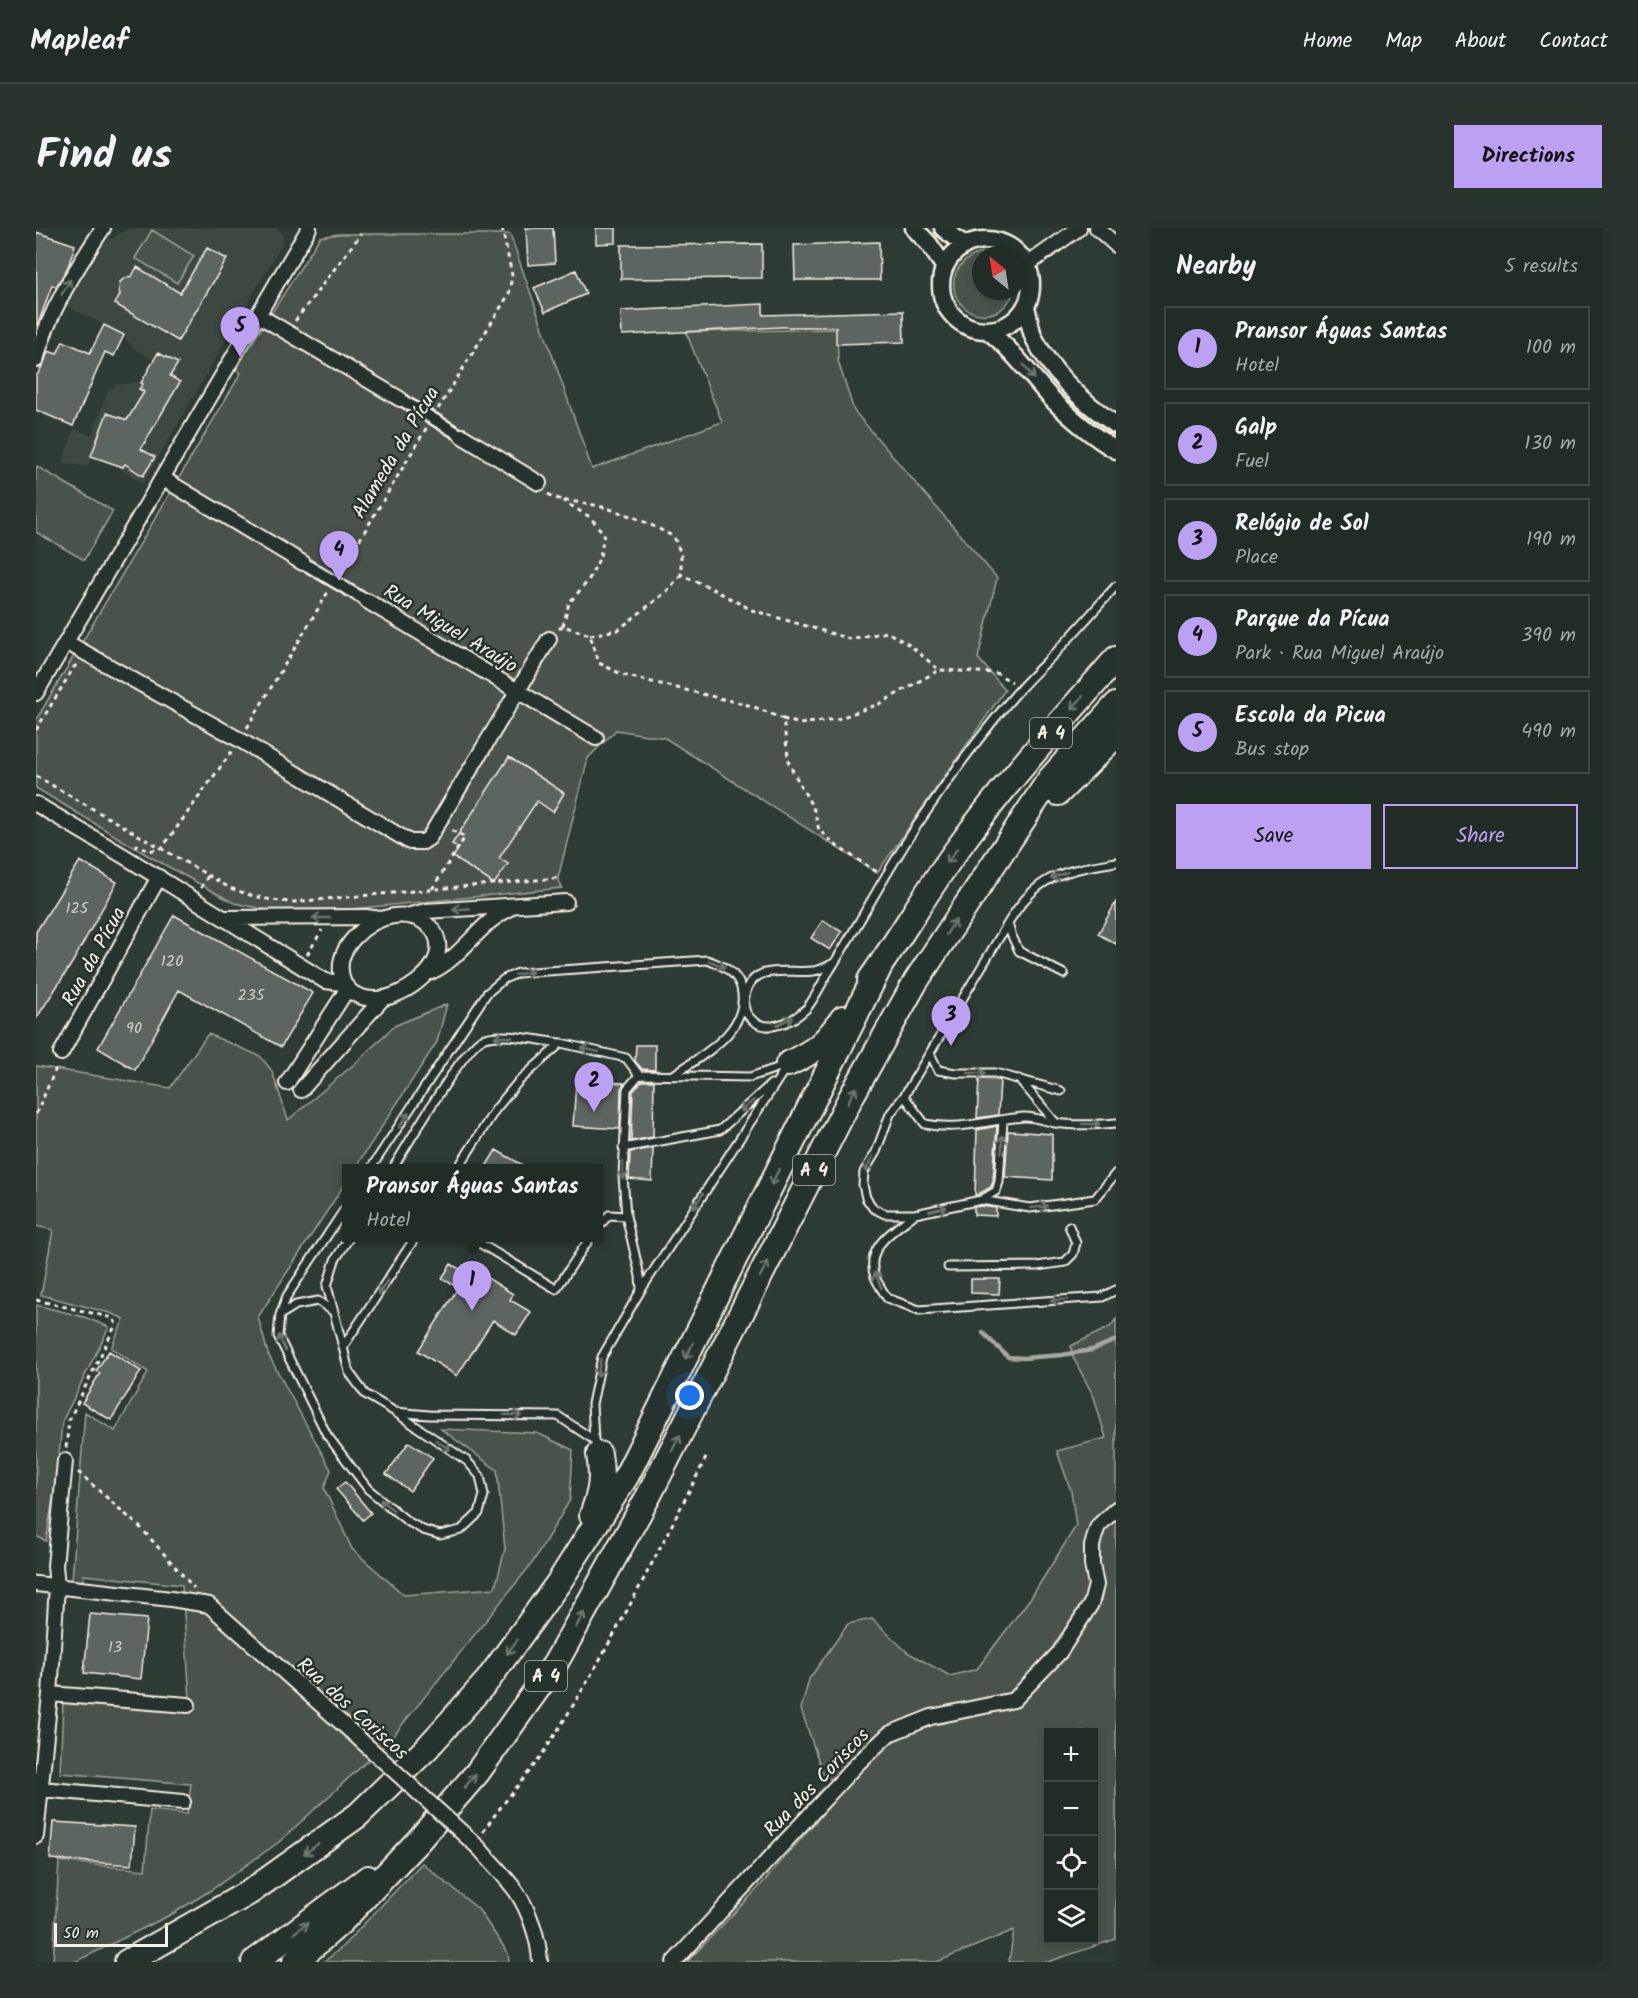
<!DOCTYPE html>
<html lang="en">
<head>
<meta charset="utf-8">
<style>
	:root { --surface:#222c27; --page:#2a342f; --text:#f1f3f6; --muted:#a2a7a7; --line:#3f4844; --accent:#bca0f2 }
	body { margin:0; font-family:Kalam,sans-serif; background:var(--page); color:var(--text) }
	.controls { position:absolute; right:18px; bottom:18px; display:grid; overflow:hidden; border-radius:0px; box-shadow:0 3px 9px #0003 }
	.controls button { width:54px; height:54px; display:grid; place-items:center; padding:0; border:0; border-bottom:2px solid var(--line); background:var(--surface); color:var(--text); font:30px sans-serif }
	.compass { position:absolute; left:936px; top:18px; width:54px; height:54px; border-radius:50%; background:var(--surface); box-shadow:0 3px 9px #0003; rotate:330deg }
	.scale { position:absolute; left:18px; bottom:15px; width:114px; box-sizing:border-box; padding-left:6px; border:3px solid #f4f1e8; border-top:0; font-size:16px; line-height:21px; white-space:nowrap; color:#f4f1e8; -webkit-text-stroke:4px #26332d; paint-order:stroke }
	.you { position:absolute; left:654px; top:1168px; width:21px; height:21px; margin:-15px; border:4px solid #fff; border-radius:50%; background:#1a73e8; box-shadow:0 0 0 9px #1a73e833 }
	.badge { display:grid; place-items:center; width:39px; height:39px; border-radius:50%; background:var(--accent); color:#111; font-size:20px; font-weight:700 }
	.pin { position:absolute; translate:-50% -50px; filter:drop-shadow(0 2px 3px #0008) }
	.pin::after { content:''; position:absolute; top:32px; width:21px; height:18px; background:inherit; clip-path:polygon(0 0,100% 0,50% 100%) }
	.popup { position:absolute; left:306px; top:936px; width:261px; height:78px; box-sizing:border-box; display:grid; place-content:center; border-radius:0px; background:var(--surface); filter:drop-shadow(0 2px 4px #0005); font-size:20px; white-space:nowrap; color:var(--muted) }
	.popup b { font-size:22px; color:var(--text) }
	.popup::after { content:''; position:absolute; left:50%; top:100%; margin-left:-12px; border:12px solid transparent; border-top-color:var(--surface) }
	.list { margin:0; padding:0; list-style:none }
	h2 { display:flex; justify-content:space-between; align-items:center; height:78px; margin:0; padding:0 24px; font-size:26px }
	h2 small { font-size:20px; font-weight:400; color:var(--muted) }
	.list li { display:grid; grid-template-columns:39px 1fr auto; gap:18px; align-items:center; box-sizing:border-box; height:84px; margin:0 12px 12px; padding:0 12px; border:2px solid var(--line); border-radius:0px }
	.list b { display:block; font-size:22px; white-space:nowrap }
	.list p { margin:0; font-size:20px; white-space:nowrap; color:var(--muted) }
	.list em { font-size:20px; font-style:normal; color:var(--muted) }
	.actions { display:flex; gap:12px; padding:18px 24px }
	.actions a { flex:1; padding:14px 0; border:2px solid var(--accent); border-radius:0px; text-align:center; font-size:21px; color:var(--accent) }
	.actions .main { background:var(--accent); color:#111 }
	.icon { flex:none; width:33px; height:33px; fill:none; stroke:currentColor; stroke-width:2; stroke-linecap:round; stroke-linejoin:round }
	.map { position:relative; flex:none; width:1080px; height:1734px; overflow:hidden; border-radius:0px }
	header { display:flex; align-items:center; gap:36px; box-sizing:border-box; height:84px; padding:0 30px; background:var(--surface); border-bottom:2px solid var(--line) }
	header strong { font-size:28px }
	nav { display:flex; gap:33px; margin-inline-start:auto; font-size:21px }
	.intro { display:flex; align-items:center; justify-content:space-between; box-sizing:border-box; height:144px; padding:0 36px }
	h1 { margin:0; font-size:42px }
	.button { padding:15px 27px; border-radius:0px; background:var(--accent); color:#111; font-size:21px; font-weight:700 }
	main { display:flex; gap:36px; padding:0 36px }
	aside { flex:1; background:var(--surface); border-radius:0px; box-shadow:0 3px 9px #0003 }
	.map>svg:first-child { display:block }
	.built { fill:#3c4841 }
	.green { fill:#48524c; stroke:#9ea29a; stroke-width:1.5; fill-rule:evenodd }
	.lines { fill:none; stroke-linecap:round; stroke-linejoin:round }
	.stream { stroke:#a4a8a0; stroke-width:4.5 }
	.building { fill:#5c655e; stroke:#f4f1e8; stroke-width:1.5 }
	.service-casing { stroke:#f4f1e8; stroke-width:11 }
	.pedestrian-casing { stroke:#f4f1e8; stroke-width:15 }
	.minor-casing { stroke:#f4f1e8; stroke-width:18 }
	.tertiary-casing { stroke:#f4f1e8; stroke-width:21 }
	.motorway-casing { stroke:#f4f1e8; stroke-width:28 }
	.path { stroke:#f4f1e8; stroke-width:3; stroke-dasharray:4.5 4.5; stroke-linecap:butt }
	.service { stroke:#26332d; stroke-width:7 }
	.pedestrian { stroke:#26332d; stroke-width:10 }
	.minor { stroke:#26332d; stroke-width:14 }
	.tertiary { stroke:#26332d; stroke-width:16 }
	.motorway { stroke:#26332d; stroke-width:24 }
	.minor-bridge-casing { stroke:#f4f1e8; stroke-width:18; stroke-linecap:butt }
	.minor-bridge { stroke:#26332d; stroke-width:14 }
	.oneway { stroke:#6e766e }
	.labels { text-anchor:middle; stroke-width:5; stroke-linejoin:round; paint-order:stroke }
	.number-label { font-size:16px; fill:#cecec6 }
	.shield { fill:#26332d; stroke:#b6b8b0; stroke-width:1.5 }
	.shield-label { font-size:18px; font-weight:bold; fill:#f4f1e8 }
	.street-label { font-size:20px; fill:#f4f1e8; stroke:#26332d }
</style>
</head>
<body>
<header>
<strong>Mapleaf</strong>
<nav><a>Home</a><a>Map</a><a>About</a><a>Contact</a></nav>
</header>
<div class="intro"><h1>Find us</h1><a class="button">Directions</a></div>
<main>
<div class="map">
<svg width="1080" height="1734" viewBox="0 0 1080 1734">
	<rect width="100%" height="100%" fill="#2e3b34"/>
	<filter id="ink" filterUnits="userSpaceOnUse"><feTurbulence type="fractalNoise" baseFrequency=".0167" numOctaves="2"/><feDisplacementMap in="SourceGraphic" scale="12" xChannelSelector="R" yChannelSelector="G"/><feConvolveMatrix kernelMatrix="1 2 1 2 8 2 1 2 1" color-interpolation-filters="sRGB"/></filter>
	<g filter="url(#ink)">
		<path class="built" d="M99,0h142l6,6v8l-140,242 -31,-21 -20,-7 -5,11 -25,-4 12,-34 18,6 16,-44 9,-6 24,-3 14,-21 -22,-13 -9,-13 -61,-31 46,-66 4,1 5,-4 1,-2z"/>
		<path class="green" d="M116,2l42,26 -17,27 -42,-25z
			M303,6h171l82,235 130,-47 -36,-90 151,-3 1,32 16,50 143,167 -19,80 27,32 -128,183 -212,-135 -49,-8 -28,28 -30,120 4,10 -211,21 -79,2 -38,-8 -87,-48 -111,-67v-68l205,-347 -5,-4 84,-132z
			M944,25l16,2h-15v36h33c-3,9 -9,17 -18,21 -39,15 -64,-43 -16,-59z
			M0,238l77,45 -29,49 -48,-28z
			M411,776l-10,38 -82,126h-9v14l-88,135 10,37 63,116 -7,18 28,61 52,46 91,-7 10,-39 -8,-79 -56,-41 96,4 36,17 -3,50 -37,62 -143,178 -111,102 -68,48 -37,23 -99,49h-22l6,-101 86,9 5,-60 37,4 4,-30 -131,-11 3,-70 128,10 -9,-128 -98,-10 -1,6 -11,-1 13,-168 30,19 33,-59 -37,-24 13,-29 -14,-6 -69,-18 12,-65 -17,-4v-160l134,22 38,-54 52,22 12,15 16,49 71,-60 35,-34z
			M0,1077l48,12 25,10 -47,95 -4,45 -12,74 -10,-5z
			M1080,1091v620l-68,23h-39l5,-32 -77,32h-250l74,-77 83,-96 -21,-15 -22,-65 8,-30 39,-55 24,-5 35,33 43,24 27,-7 55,-73 44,-70 -5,-35 -14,-40 49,-13 -12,-41 -21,-40 -2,-11 39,-19zM1012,1504h46v208h-46z
			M386,1635l56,46 30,44 1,9h-185l18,-15z"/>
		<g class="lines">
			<path class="stream" d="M947,1105l25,24 15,1 39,-3 30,-5 24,-10"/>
		</g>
		<path class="building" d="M490,0h27l2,35 -27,2z
			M560,0h20v15l-20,1z
			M0,4l39,13 -7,22 -12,20 -4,-2 -15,42z
			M843,14l1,38h-85l-1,-35z
			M726,16v34l-141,1v-34z
			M171,20l20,11 -49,82 -63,-37 5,-9 -1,-6 1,-7 5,-4 7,-2 5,-9 43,26z
			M540,42l10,24 -41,18 -11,-24z
			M727,76v11l140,-4 1,31 -68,2v-17h-54l-160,8 -1,-24z
			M68,97l20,10 -10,21 -9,-4 -32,74 -37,-16v-33l8,-14 4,-12 9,3 6,-13 27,12z
			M122,125l20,10 -8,13 10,6 -39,67 14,8 -12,19 -18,-12 -2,3 -32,-11 16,-43 20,7 17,-28 -5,-3 4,-5 -2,-1z
			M473,529l55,36 -11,19 -16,-11 -38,57 9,6 -14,20 -41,-27 6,-9 -7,-4z
			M44,633l37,21 -45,81 -36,56v-87z
			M1080,674v42l-18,-10z
			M138,687l139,78 -32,54 -102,-57 -44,80 -37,-22z
			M787,692l19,12 -12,18 -19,-12z
			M600,817h19v25l-13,-1 -7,-8z
			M943,851l21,1 -2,35 -21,3z
			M540,853l48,2 -3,6 -1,40 -47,-3z
			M606,853h12l-1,56 -22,4 2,-50z
			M961,898l-4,55 -2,6 -16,9 2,-66z
			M972,903l44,3v46l-47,-3z
			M617,920l-1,33 -23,-2 1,-27z
			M460,922l32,18h-43z
			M945,978l15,2v8l-22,-1v-8z
			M415,1036l15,9 4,-6 43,27 -3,6 21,12 -15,23 -23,-15 -36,56 -39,-25 40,-63 -16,-10z
			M935,1051h29l-1,15 -28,-1z
			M73,1123l32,20 -30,49 -29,-17 18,-30 -4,-2z
			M373,1214l24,16 -23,33 -24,-17z
			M309,1254l26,31 -8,7 -27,-31z
			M54,1386l57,5 -6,60 -57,-6z
			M17,1594l82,5 -3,38 -82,-6z"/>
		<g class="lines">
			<defs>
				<path id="service" d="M798,735c-6,3 -14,8 -21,8 -23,3 -58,-9 -67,21 -2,7 -3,15 1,22 15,22 43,10 59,-5 9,-10 16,-27 24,-39 29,-46 54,-94 84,-140 33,-49 67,-97 106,-141 13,-15 28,-28 41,-42 19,-20 37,-41 55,-61
					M1028,746l-45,-23 -8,-17 -3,-11c29,-49 55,-52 108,-61
					M894,825l8,17 18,3h39l66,18
					M603,847l-12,14 -4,87 3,40 14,60 1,13
					M603,847l111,2 36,-12
					M983,851l37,44
					M868,868l21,28c33,7 65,-4 98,-7 10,-1 22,4 32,6 20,3 41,2 61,0
					M967,892l-4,62 -3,9 -15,9 -66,14h-30l-12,-6 -7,-10 -3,-13 1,-13 12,-20 14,-38 14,-18 104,-173
					M587,920l97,-18 51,-46
					M335,940l116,-175 17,-14 14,-6 189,-13c15,5 30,12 34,28 10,43 -39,67 -69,88
					M357,940c14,-22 71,-121 89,-129 18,-8 59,2 79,4
					M422,940l37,-58 23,-28 43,-39 65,15 13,17
					M945,972l49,8 65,-9 21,-26
					M310,979l-59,89 -7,19 -2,21 49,99 41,54 39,32 16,9 17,5 21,-5 18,-17 5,-18 -4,-19 -13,-15 -72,-49
					M879,986c-20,16 -51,32 -40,63 3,7 8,14 12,21l32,12 183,-13 14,-7
					M562,999l11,-12 17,1
					M379,1010l-72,109 6,25 16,22 30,18 34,3 129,1 36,24
					M435,1010l85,51 34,-51
					M912,1039l89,-1 28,-4 8,-8 3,-11 -7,-17
					M244,1087l16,-10 22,-4 16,11
					M307,1119l-16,-61 8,-26 14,-22
					M562,1222l-4,-10 -2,-36 10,-47 39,-67 146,-224"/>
				<path id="pedestrian" d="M364,171l62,37
					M267,335l64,38"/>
				<path id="minor" d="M1061,0l19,17
					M991,37l52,-37
					M222,87l142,84
					M0,132c12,-48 40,-91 67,-132
					M426,208l77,47
					M126,250l141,85
					M331,373l229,137
					M30,414l174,98 170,102h13l6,-4 120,-199
					M0,465l273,-465
					M0,576l91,54 198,123c5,1 13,1 18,3 4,1 6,7 10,9 6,4 15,6 22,6 14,0 31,-8 42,-17 57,-45 -13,-97 -63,-44 -13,14 -17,28 -10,46
					M374,687l16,-4 140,-9
					M188,690l142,-1 14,2
					M395,744c23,-11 38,-32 57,-49 7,-6 16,-11 23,-16
					M25,825l98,-176
					M251,855l61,-95
					M265,862l82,-92
					M0,1356l135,15 38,6 146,130
					M14,1466l138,11
					M5,1561l142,13
					M0,1608l14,-142 7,-108 -2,-20 10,-105
					M443,1620c12,14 26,28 37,43 13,19 23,48 24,71
					M638,1734l182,-197 33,-31 42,-17 83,-17 45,-47 32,-49 5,-19 -4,-21v-18l3,-11 3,-9 18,-17"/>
				<path id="tertiary" d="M878,0l15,16 15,22
					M907,0l21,17
					M905 57a45 45 0 1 1 90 0a45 45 0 1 1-90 0Z
					M990,79c3,10 4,22 8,31 18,35 50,65 82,87
					M952,103c25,19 42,44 63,67 20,20 41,38 65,52"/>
				<path id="motorway" d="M1022,565l58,-58
					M834,752c30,-42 55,-87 86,-129 49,-68 105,-130 160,-192
					M752,836c29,-14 36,-20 55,-46
					M556,1287c9,-23 11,-36 7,-61
					M91,1734l123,-70 108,-77 69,-67 61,-68 71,-98 68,-107 252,-507
					M218,1734l114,-84
					M259,1734l46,-40 77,-81 59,-68 78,-109 94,-169 201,-396 66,-118 134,-202 66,-74"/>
			</defs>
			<use href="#service" class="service-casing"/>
			<use href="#pedestrian" class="pedestrian-casing"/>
			<use href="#minor" class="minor-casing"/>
			<use href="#tertiary" class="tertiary-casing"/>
			<use href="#motorway" class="motorway-casing"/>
			<path class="path" d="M259,93l66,-87
				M402,181l71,-115 3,-19 -10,-47
				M512,266c14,9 31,7 46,11 28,6 55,18 80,32l7,17v21l22,9 49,26 98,29 37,-7 24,14 28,24 57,3 16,9
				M305,343l86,-144
				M527,398l6,-23 19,-22 12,-24 4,-23 -14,-17 -27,-16
				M523,401l4,-3 27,9 9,28 24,12 129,31 31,13 6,45 25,46 5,20 19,17 39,25
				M554,407l28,-5 48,-38 15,-17
				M747,491l17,5 37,-5 42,-15 60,-34
				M211,500l81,-136
				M0,502l38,-63 4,-3
				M0,548l194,112c21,8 40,13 63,14l265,-24
				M99,619l2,-2 12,6 13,-3 70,-97
				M165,660l7,-12
				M396,661l33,-52 -14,-7
				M271,727l15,-25
				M0,886l21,-48
				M0,1072l77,18 3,6 -47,96 -3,28
				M42,1244l64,57 52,59
				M447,1604c20,-31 46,-57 66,-88 59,-92 108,-190 158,-288"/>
			<use href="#service" class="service"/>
			<use href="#pedestrian" class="pedestrian"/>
			<use href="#minor" class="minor"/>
			<use href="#tertiary" class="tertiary"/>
			<use href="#motorway" class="motorway"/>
			<defs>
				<path id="minor-bridge" d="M319,1507l124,113"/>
			</defs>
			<use href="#minor-bridge" class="minor-bridge-casing"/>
			<use href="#minor-bridge" class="minor-bridge"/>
		</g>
		<defs><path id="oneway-shaft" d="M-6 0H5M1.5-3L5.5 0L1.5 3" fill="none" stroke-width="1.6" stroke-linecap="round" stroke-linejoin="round" transform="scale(1.5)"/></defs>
		<g class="oneway">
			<use href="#oneway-shaft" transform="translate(30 59) rotate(-60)"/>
			<use href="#oneway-shaft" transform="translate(993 144) rotate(52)"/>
			<use href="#oneway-shaft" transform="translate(1041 475) rotate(131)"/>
			<use href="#oneway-shaft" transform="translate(916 628) rotate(125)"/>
			<use href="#oneway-shaft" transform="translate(1023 647) rotate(160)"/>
			<use href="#oneway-shaft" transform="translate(425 681) rotate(177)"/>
			<use href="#oneway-shaft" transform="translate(285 690) rotate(-180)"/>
			<use href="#oneway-shaft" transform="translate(915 699) rotate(-57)"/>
			<use href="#oneway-shaft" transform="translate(681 736) rotate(23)"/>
			<use href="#oneway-shaft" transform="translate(488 745) rotate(-10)"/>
			<use href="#oneway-shaft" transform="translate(749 793) rotate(-26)"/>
			<use href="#oneway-shaft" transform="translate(467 809) rotate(-178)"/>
			<use href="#oneway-shaft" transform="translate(554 822) rotate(-168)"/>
			<use href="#oneway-shaft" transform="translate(941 845)"/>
			<use href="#oneway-shaft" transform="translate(816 867) rotate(-61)"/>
			<use href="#oneway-shaft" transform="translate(711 878) rotate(139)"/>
			<use href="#oneway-shaft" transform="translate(368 892) rotate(-57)"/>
			<use href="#oneway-shaft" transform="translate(1055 896)"/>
			<use href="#oneway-shaft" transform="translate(966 916) rotate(-87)"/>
			<use href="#oneway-shaft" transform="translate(833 936) rotate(118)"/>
			<use href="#oneway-shaft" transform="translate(587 943) rotate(90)"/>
			<use href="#oneway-shaft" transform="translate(739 949) rotate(116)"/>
			<use href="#oneway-shaft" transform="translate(662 973) rotate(123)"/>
			<use href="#oneway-shaft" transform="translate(1003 979) rotate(-7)"/>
			<use href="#oneway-shaft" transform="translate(902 981) rotate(-13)"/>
			<use href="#oneway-shaft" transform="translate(728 1041) rotate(-63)"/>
			<use href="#oneway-shaft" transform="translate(842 1052) rotate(-113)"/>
			<use href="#oneway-shaft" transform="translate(347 1059) rotate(124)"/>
			<use href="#oneway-shaft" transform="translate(1023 1072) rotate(176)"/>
			<use href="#oneway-shaft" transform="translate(246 1115) rotate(-113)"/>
			<use href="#oneway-shaft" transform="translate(653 1123) rotate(116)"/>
			<use href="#oneway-shaft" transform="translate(563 1140) rotate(101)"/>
			<use href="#oneway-shaft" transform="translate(477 1187) rotate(1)"/>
			<use href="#oneway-shaft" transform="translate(640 1215) rotate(-63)"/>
			<use href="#oneway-shaft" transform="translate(407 1217) rotate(34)"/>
			<use href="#oneway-shaft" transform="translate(351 1277) rotate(-141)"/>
			<use href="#oneway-shaft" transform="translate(544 1392) rotate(-61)"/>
			<use href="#oneway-shaft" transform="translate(476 1419) rotate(126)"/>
			<use href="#oneway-shaft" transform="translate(434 1553) rotate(-49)"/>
			<use href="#oneway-shaft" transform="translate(275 1621) rotate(144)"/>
			<use href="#oneway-shaft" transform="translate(265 1700) rotate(-37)"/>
		</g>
	</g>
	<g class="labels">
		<g class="number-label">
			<text x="41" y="685">125</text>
			<text x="136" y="738">120</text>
			<text x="215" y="772">235</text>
			<text x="98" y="805">90</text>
			<text x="79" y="1424">13</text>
		</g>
		<g class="shield">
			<rect x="994" y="490" width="42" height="30" rx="4.5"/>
			<rect x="757" y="927" width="42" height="30" rx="4.5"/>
			<rect x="489" y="1433" width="42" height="30" rx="4.5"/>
		</g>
		<g class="shield-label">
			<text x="1015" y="511">A 4</text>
			<text x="778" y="948">A 4</text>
			<text x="510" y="1454">A 4</text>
		</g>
		<g class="street-label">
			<text transform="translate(359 224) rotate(-59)" y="7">Alameda da Pícua</text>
			<text transform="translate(415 400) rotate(31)" y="7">Rua Miguel Araújo</text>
			<text transform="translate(57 728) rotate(-61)" y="7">Rua da Pícua</text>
			<text transform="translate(317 1480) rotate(42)" y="7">Rua dos Coriscos</text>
			<text transform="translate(780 1554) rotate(-46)" y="7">Rua dos Coriscos</text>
		</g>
	</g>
</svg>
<div class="controls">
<button>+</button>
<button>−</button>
<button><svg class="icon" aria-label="locate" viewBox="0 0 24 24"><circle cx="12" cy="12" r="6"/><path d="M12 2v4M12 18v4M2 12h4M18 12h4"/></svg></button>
<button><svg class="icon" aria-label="layers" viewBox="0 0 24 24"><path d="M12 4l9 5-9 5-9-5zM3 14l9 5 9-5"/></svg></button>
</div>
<svg class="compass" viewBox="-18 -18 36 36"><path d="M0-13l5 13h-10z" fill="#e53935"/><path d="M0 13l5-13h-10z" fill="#a2a7a7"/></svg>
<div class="scale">50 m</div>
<div class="you"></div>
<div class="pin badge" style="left:436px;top:1083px">1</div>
<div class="popup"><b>Pransor Águas Santas</b>Hotel</div>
<div class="pin badge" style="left:558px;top:884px">2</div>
<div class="pin badge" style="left:915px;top:818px">3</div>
<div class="pin badge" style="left:303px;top:353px">4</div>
<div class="pin badge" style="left:204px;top:129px">5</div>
</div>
<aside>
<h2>Nearby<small>5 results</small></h2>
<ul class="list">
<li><span class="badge">1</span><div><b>Pransor Águas Santas</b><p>Hotel</p></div><em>100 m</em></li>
<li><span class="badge">2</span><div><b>Galp</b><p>Fuel</p></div><em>130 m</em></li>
<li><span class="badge">3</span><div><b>Relógio de Sol</b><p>Place</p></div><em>190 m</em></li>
<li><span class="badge">4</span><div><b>Parque da Pícua</b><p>Park · Rua Miguel Araújo</p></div><em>390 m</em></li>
<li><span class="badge">5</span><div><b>Escola da Picua</b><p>Bus stop</p></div><em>490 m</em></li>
</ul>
<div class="actions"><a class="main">Save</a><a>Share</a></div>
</aside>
</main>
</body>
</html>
